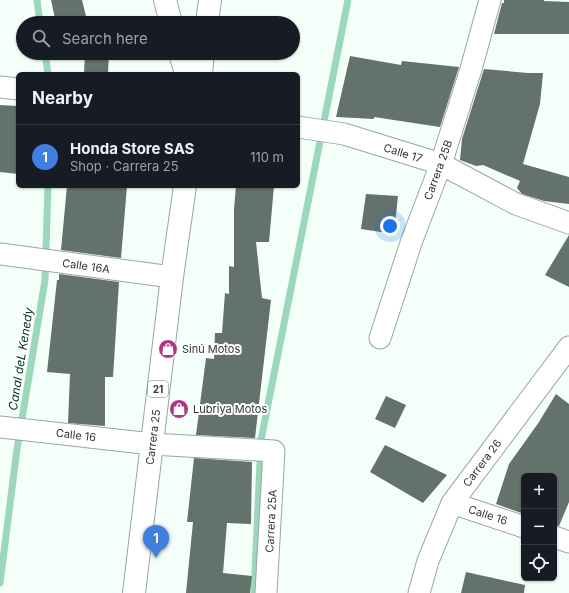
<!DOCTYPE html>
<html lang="en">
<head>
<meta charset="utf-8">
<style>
	:root { --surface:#171b24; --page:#20242c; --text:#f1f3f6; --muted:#9ea1a6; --line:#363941; --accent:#b03586 }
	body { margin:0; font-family:Inter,sans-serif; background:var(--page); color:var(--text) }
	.controls { position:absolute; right:12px; bottom:12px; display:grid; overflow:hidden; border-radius:6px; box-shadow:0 1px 3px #0004 }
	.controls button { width:36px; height:36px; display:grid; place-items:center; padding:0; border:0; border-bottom:1px solid var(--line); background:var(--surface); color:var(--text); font:20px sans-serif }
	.you { position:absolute; left:390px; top:226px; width:14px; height:14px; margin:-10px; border:3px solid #fff; border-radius:50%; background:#1a73e8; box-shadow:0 0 0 6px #1a73e833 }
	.badge { display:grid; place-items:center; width:26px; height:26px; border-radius:50%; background:var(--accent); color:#fff; font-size:13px; font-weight:700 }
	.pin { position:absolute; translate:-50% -33px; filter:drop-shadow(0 1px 2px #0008) }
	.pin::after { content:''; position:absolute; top:21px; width:14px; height:12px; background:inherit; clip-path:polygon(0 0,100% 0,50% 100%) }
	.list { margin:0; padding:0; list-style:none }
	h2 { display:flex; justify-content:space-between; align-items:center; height:52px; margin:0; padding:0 16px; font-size:17px }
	h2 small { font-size:13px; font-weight:400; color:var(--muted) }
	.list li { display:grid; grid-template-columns:26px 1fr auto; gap:12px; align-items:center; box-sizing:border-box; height:64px; padding:0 16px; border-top:1px solid var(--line) }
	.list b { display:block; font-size:15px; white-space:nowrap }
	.list p { margin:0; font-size:13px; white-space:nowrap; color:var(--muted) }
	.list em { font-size:13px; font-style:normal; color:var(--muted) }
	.icon { flex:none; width:22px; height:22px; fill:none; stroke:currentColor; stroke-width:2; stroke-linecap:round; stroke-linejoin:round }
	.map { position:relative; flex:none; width:569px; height:593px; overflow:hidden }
	.search { position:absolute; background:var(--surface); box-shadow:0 1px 3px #0004; left:16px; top:16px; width:284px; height:44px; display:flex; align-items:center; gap:10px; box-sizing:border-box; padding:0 14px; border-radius:22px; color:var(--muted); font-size:15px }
	.panel { position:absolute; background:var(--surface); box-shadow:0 1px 3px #0004; left:16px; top:72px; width:284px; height:116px; border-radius:6px }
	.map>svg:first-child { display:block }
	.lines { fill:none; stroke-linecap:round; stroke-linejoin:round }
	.stream { stroke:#9cd6bb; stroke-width:7 }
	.building { fill:#63726b }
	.minor-casing { stroke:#98a8a0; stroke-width:23 }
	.secondary-casing { stroke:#98a8a0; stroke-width:24 }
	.primary-casing { stroke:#98a8a0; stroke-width:24 }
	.minor { stroke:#fff; stroke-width:21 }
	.secondary { stroke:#fff; stroke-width:22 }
	.primary { stroke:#fff; stroke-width:22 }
	.labels { text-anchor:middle; stroke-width:4; stroke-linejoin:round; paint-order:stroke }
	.shield { fill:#fff; stroke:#6d7270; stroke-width:1 }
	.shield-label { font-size:10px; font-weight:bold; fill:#2f3532 }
	.street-label { font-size:11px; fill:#2f3532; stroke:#fff }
	.poi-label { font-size:11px; fill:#2f3532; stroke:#fff; text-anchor:start }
	.water-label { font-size:12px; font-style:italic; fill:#033625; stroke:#fff }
</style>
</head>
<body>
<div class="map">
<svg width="569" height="593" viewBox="0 0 569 593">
	<rect width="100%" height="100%" fill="#f5fff9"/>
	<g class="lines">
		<path class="stream" d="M37,0l3,23
			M45,53l3,21
			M0,583l17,-134 28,-169 3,-94
			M254,593l7,-153 87,-440"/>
	</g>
	<path class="building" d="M51,0h31l4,16 -30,7z
		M504,0h40v1l25,1v32h-75l8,-31h2z
		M85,53h24l-1,21h-24z
		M350,56l51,9 1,-4 57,6 -19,60 -66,-10v2l-38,-2z
		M484,69l44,4h15l-3,31 -17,60 46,13v27l-25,-3 -22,-7 -5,-6 3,-7 -37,-16 -7,1 -16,-6 2,-21z
		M0,105l18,1v68l-18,-2z
		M67,186h60l-6,72 -60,-8z
		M236,186h38l-5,56h-13l6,56 9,2 -16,138 -59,-3 10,-77 8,1 1,-26h7l3,-40 4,1v-28l5,1v-58z
		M366,194l32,2 -4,38 -33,-5z
		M569,235v52l-24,-12z
		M59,274l60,8 -6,95h-8v49l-37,-3 2,-49 -23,-2 10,-92h2z
		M556,394l13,10v98l-10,24 -5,-1v-49h-30v38l-28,-10 13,-40 30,-42z
		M386,396l20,9 -11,23 -20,-9z
		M385,445l62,30 -24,28 -53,-31z
		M194,458l58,4 -1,62 -24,-1 -4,50 29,3 -2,17h-64l7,-71h-6z
		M466,572l59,13 -1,8h-63z"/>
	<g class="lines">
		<defs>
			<path id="minor" d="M0,87l18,2
				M298,127l46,7 97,30 75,40 53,19
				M0,254l172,23
				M380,338l32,-98 29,-76 30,-95 19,-69
				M0,427l152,17 122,7 -8,142
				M452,503l72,24
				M554,537l15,5
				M419,593l9,-32 24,-58 117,-156"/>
			<path id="secondary" d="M165,0l6,23
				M180,53l6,21"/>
			<path id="primary" d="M207,23l3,-23
				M201,74l2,-21
				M134,593l38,-316 13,-91"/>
		</defs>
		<use href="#minor" class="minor-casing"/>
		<use href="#secondary" class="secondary-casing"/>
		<use href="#primary" class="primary-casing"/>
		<use href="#minor" class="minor"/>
		<use href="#secondary" class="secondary"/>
		<use href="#primary" class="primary"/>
	</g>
	<defs>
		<symbol id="shop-disc" viewBox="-11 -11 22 22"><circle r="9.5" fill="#b03586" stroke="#fff"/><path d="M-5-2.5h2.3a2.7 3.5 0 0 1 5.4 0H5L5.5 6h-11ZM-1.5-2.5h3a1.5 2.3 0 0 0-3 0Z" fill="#fff"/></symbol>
	</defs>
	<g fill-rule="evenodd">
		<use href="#shop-disc" x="157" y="338" width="22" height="22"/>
		<use href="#shop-disc" x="168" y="398" width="22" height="22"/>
	</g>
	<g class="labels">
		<rect class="shield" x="148" y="381" width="20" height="16" rx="3"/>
		<g class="shield-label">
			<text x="158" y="393">21</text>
		</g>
		<g class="street-label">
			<text transform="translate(403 153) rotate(17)" y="4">Calle 17</text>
			<text transform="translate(438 170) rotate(-70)" y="4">Carrera 25B</text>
			<text transform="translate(86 266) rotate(8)" y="4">Calle 16A</text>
			<text transform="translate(76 435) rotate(7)" y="4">Calle 16</text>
			<text transform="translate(153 437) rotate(-83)" y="4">Carrera 25</text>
			<text transform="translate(482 463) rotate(-53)" y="4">Carrera 26</text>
			<text transform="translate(488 515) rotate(18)" y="4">Calle 16</text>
			<text transform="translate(271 521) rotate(-87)" y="4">Carrera 25A</text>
		</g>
		<g class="poi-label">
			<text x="182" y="353">Sinú Motos</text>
			<text x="193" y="413">Lubriya Motos</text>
		</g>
		<g class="water-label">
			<text transform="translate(21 359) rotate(-81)" y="4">Canal deL Kenedy</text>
		</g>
	</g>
</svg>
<div class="controls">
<button>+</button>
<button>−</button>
<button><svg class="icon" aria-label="locate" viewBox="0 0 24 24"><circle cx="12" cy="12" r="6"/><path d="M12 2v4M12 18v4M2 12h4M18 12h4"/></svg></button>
</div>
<div class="you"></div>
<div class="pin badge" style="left:156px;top:558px;background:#3f7fe0">1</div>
<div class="search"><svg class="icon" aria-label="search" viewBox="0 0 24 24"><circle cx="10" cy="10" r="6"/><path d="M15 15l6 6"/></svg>Search here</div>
<section class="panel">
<h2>Nearby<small></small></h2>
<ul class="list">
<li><span class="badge" style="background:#3f7fe0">1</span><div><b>Honda Store SAS</b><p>Shop · Carrera 25</p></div><em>110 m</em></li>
</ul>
</section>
</div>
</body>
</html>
